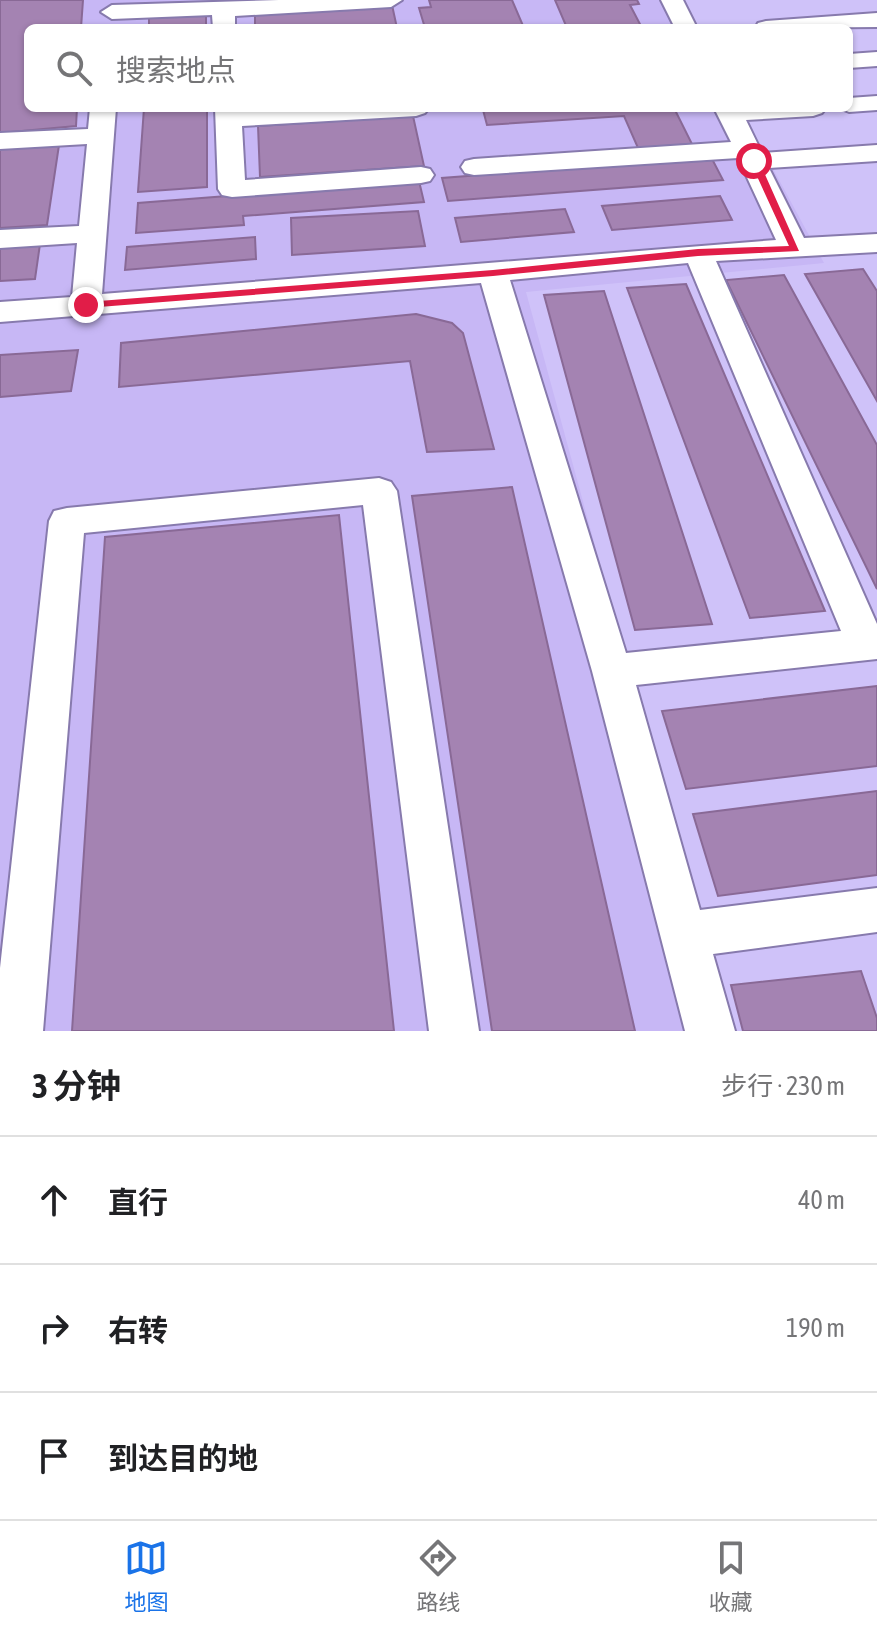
<!DOCTYPE html>
<html lang="zh">
<head>
<meta charset="utf-8">
<style>
	:root { --surface:#fff; --page:#f6f6f6; --text:#202124; --muted:#757577; --line:#e0e0e0; --accent:#1a73e8 }
	body { margin:0; font-family:"Asap Condensed","Noto Sans SC",sans-serif; background:var(--page); color:var(--text) }
	.stop { position:absolute; width:24px; height:24px; margin:-18px; border:6px solid #e11d48; border-radius:50%; background:#fff }
	.stop.end { background:#e11d48; border-color:#fff; box-shadow:0 2px 8px #0008 }
	.list { margin:0; padding:0; list-style:none }
	h2 { display:flex; justify-content:space-between; align-items:center; height:104px; margin:0; padding:0 32px; font-size:34px }
	h2 small { font-size:26px; font-weight:400; color:var(--muted) }
	.list li { display:grid; grid-template-columns:52px 1fr auto; gap:24px; align-items:center; box-sizing:border-box; height:128px; padding:0 32px; border-top:2px solid var(--line) }
	.list b { display:block; font-size:30px; white-space:nowrap }
	.list em { font-size:26px; font-style:normal; color:var(--muted) }
	.icon { flex:none; width:44px; height:44px; fill:none; stroke:currentColor; stroke-width:2; stroke-linecap:round; stroke-linejoin:round }
	.map { position:relative; flex:none; width:877px; height:1031px; overflow:hidden }
	.search { position:absolute; background:var(--surface); box-shadow:0 2px 6px #0004; left:24px; right:24px; top:24px; height:88px; display:flex; align-items:center; gap:20px; box-sizing:border-box; padding:0 28px; border-radius:12px; color:var(--muted); font-size:30px }
	.sheet { height:488px; background:var(--surface) }
	nav { display:flex; justify-content:space-around; align-items:center; box-sizing:border-box; height:112px; border-top:2px solid var(--line); background:var(--surface); font-size:22px; color:var(--muted) }
	nav a { display:grid; justify-items:center; gap:4px }
	nav .on { color:var(--accent) }
	.map>svg:first-child { display:block }
	.built { fill:#c7b7f5 }
	.building { fill:#a483b2; stroke:#896996; stroke-width:2 }
	.lines { fill:none; stroke-linecap:round; stroke-linejoin:round }
	.minor-casing { stroke:#877aad; stroke-width:4 }
	.minor { fill:#fff; fill-rule:evenodd }
	.route { fill:#e11d48 }
</style>
</head>
<body>
<div class="map">
<svg width="877" height="1031" viewBox="0 0 877 1031">
	<rect width="100%" height="100%" fill="#cfc2f9"/>
	<path class="built" d="M0,0h682l15,28h-669v80h712l84,155 -298,29 201,739h-727z"/>
	<path class="building" d="M0,0h83l-2,28h-53v80h49l-1,18 -76,7z
		M429,0h83l12,28h-99l-6,-20 12,-1z
		M555,0h82l2,4 -9,1 12,23h-75z
		M392,5l5,23h-142v-15z
		M206,14v14h-57v-11z
		M144,108h63v79l-69,5z
		M519,108h155l18,36 -54,4 -14,-32 -137,9 -4,-15z
		M413,116l11,50 -164,11 -2,-51z
		M59,145l-12,80 -47,3v-80z
		M711,157l12,23 -275,21 -6,-23z
		M419,181l5,21 -181,14 1,9 -108,8 2,-30z
		M720,196l12,24 -120,10 -10,-24z
		M565,209l9,23 -113,10 -6,-24z
		M418,211l7,35 -133,9 -1,-37z
		M255,237l1,22 -131,11 2,-23z
		M40,244l-5,35 -35,2v-35z
		M863,269l14,22v110l-72,-127z
		M784,275l93,170v144l-151,-309z
		M686,284l139,327 -75,7 -123,-330z
		M604,291l108,333 -77,6 -91,-335z
		M416,314l36,9 11,10 31,116 -67,3 -17,-91 -291,26 2,-44z
		M78,350l-7,41 -71,6v-42z
		M512,487l123,544h-143l-80,-535z
		M339,515l55,516h-322l33,-494z
		M877,686v80l-191,23 -24,-78z
		M877,791v84l-159,21 -25,-82z
		M861,971l16,47v13h-134l-12,-46z"/>
	<g class="lines">
		<defs>
			<path id="minor" d="M279,0h123l-11,7 -156,9v12h-22l-1,-13 -100,4 -11,-7 11,-7z
				M661,0h22l14,28h-22z
				M877,13v14l-122,1 3,-5 8,-2z
				M877,52v14l-28,2v-14z
				M877,96v14l-28,2 -10,-4h10v-10z
				M90,108h26l-14,186 674,-54 -38,-82 -264,17 -9,-2 -4,-6 4,-6 9,-2 257,-17 -17,-34h112l-4,5 -9,3 -67,4 16,33 115,-8v16l-108,7 35,70 73,-4v18l-161,9 161,363v35l-241,26 64,225 177,-22v44l-164,22 22,77h-50l-93,-360 -111,-388 -481,39v-20l72,-5 5,-54 -77,5v-18l79,-4 8,-82 -87,5v-16l88,-4zM688,263l153,368 -215,22 -116,-373z
				M215,108h26v3l188,-3 -4,5 -9,3 -174,10 3,54 176,-13 9,2 4,6 -4,6 -9,2 -189,14 -10,-2 -4,-6z
				M379,478l12,4 6,9 82,540h-50l-66,-526 -279,28 -41,498h-43v-63l49,-447 5,-10 13,-3z"/>
		</defs>
		<use href="#minor" class="minor-casing"/>
		<use href="#minor" class="minor"/>
	</g>
	<path class="route" d="M754,158l5,3 40,90 -101,5 -205,20 -407,32 -5,-3 5,-3 407,-32 205,-21 91,-3 -39,-85z"/>
</svg>
<div class="stop" style="left:754px;top:161px"></div>
<div class="stop end" style="left:86px;top:305px"></div>
<div class="search"><svg class="icon" aria-label="search" viewBox="0 0 24 24"><circle cx="10" cy="10" r="6"/><path d="M15 15l6 6"/></svg>搜索地点</div>
</div>
<section class="sheet">
<h2>3 分钟<small>步行 · 230 m</small></h2>
<ul class="list">
<li><svg class="icon" aria-label="ahead" viewBox="0 0 24 24"><path d="M12 20V5M6 11l6-6 6 6"/></svg><div><b>直行</b></div><em>40 m</em></li>
<li><svg class="icon" aria-label="right" viewBox="0 0 24 24"><path d="M7 20v-9h11M14 6l5 5-5 5"/></svg><div><b>右转</b></div><em>190 m</em></li>
<li><svg class="icon" aria-label="arrive" viewBox="0 0 24 24"><path d="M6 21V4h12l-3 4 3 4H6"/></svg><div><b>到达目的地</b></div></li>
</ul>
</section>
<nav>
<a class="on"><svg class="icon" aria-label="map" viewBox="0 0 24 24"><path d="M3 6l6-2 6 2 6-2v14l-6 2-6-2-6 2zM9 4v14M15 6v14"/></svg>地图</a>
<a><svg class="icon" aria-label="directions" viewBox="0 0 24 24"><path d="M12 3l9 9-9 9-9-9zM9 14v-3h6M13 9l2 2-2 2"/></svg>路线</a>
<a><svg class="icon" aria-label="saved" viewBox="0 0 24 24"><path d="M7 4h10v16l-5-4-5 4z"/></svg>收藏</a>
</nav>
</body>
</html>
